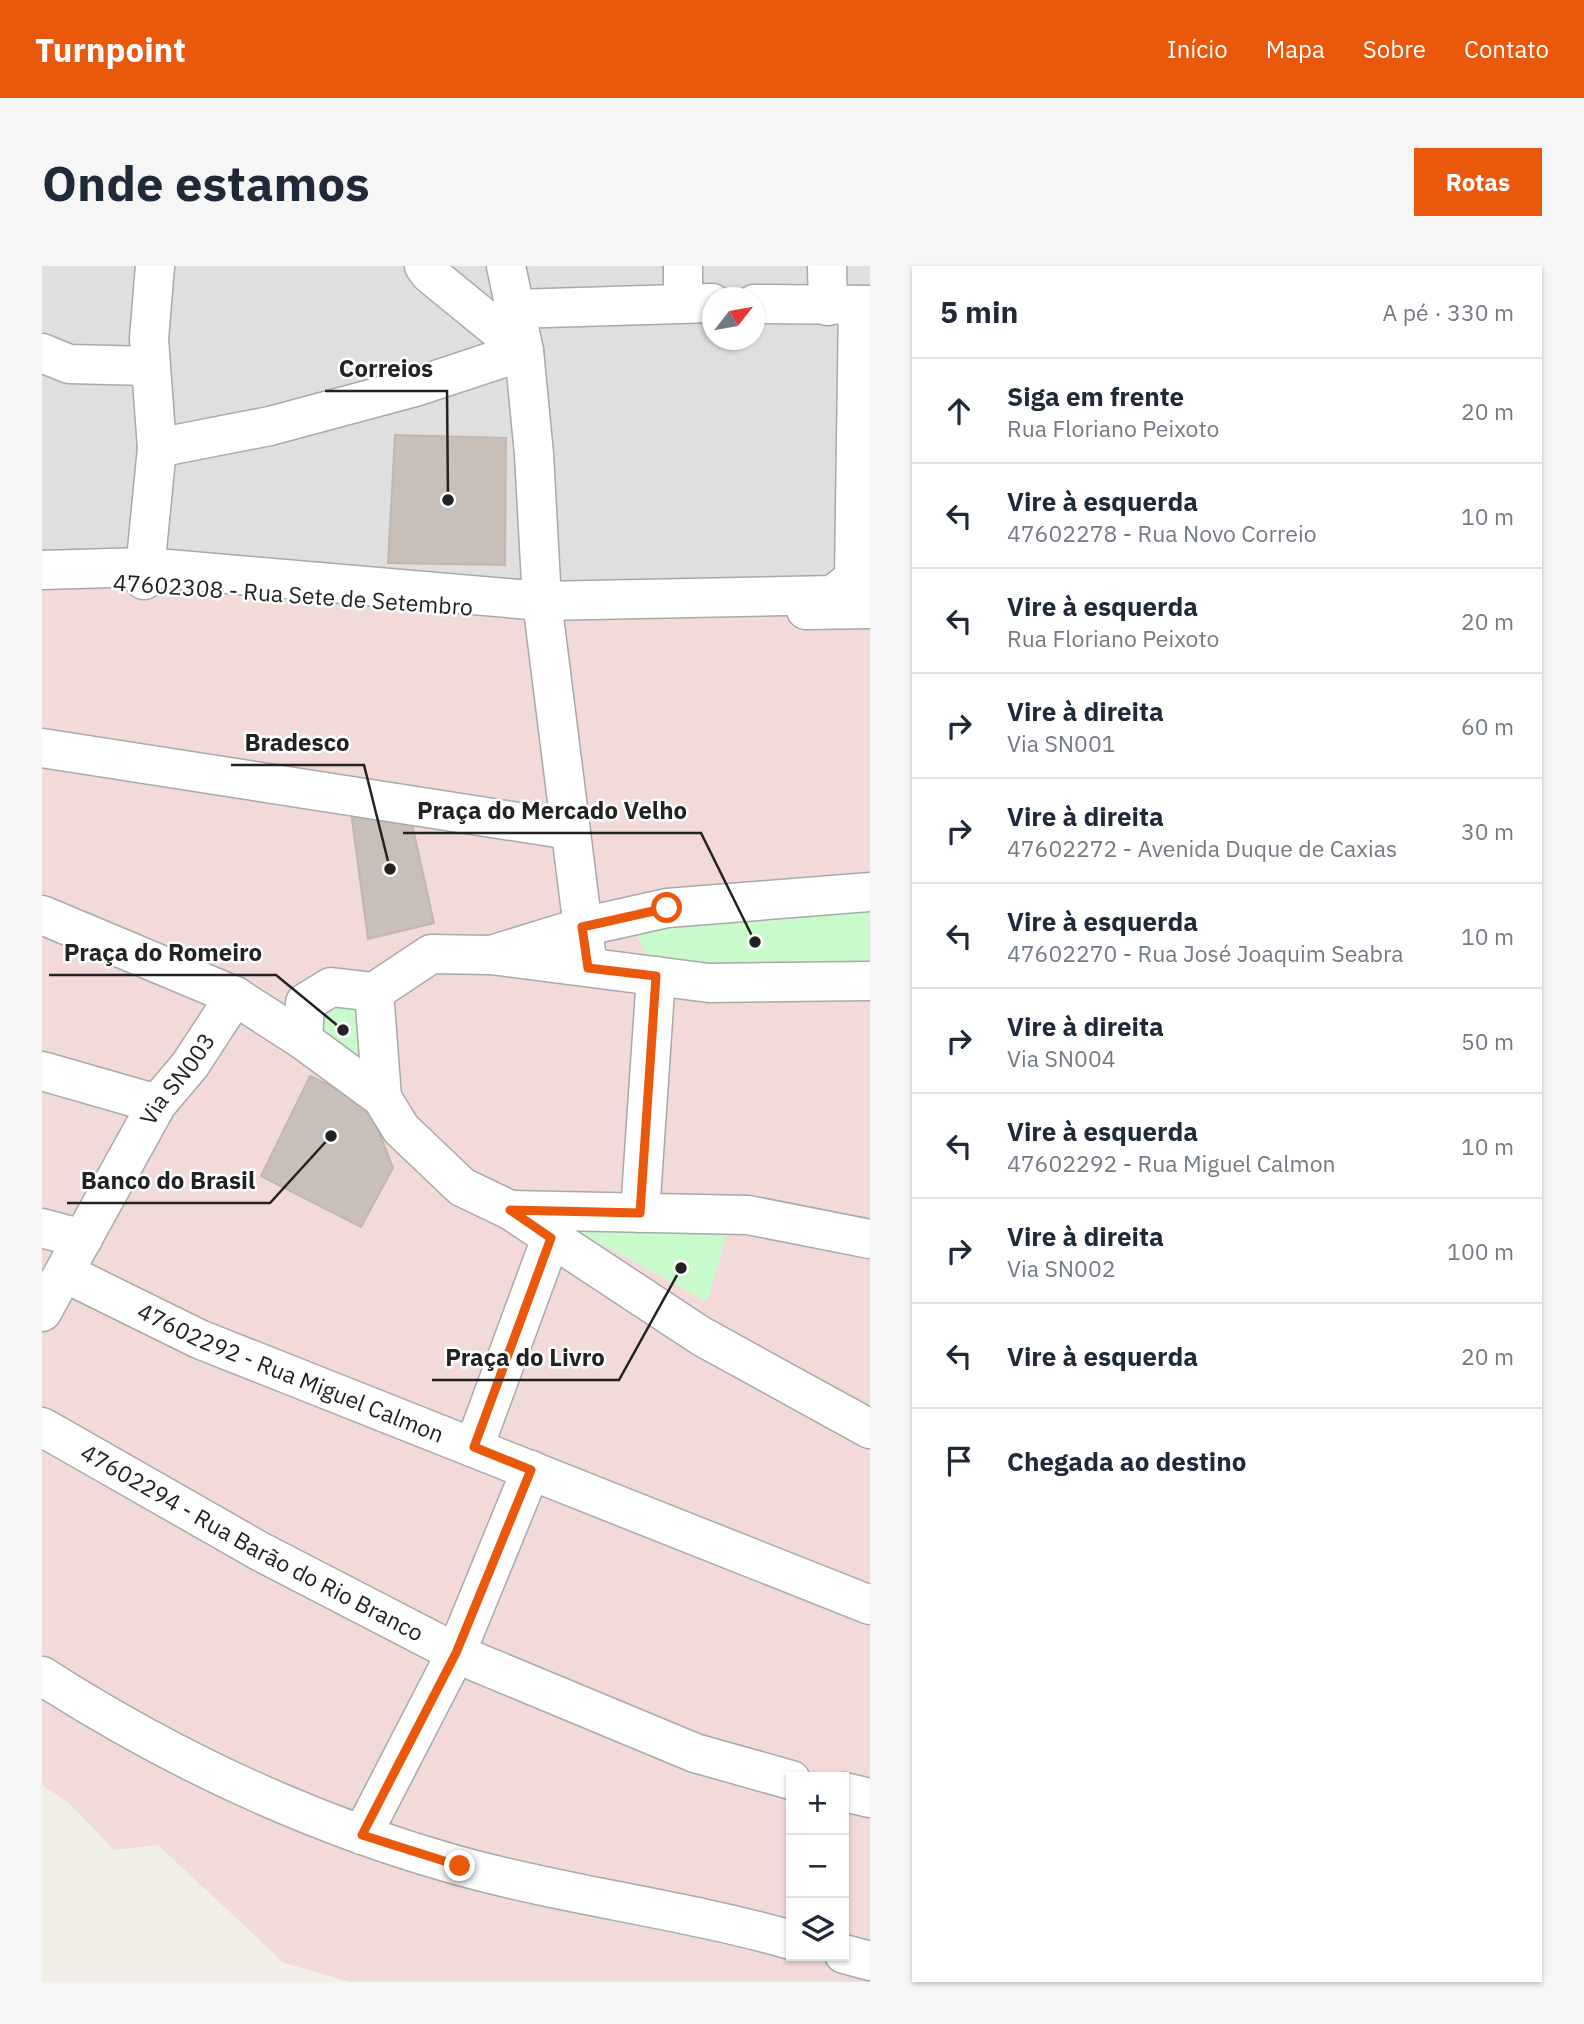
<!DOCTYPE html>
<html lang="pt">
<head>
<meta charset="utf-8">
<style>
	:root { --surface:#fff; --page:#f6f6f7; --text:#1f2937; --muted:#747a83; --line:#e0e1e3; --accent:#ea580c }
	body { margin:0; font-family:"IBM Plex Sans",sans-serif; background:var(--page); color:var(--text) }
	.controls { position:absolute; right:21px; bottom:21px; display:grid; overflow:hidden; border-radius:0px; box-shadow:0 2px 5px #0004 }
	.controls button { width:63px; height:63px; display:grid; place-items:center; padding:0; border:0; border-bottom:2px solid var(--line); background:var(--surface); color:var(--text); font:35px sans-serif }
	.compass { position:absolute; left:660px; top:21px; width:63px; height:63px; border-radius:50%; background:var(--surface); box-shadow:0 2px 5px #0004; rotate:59deg }
	.stop { position:absolute; width:21px; height:21px; margin:-16px; border:5px solid #ea580c; border-radius:50%; background:#fff }
	.stop.end { background:#ea580c; border-color:#fff; box-shadow:0 2px 7px #0008 }
	.list { margin:0; padding:0; list-style:none }
	h2 { display:flex; justify-content:space-between; align-items:center; height:91px; margin:0; padding:0 28px; font-size:30px }
	h2 small { font-size:23px; font-weight:400; color:var(--muted) }
	.list li { display:grid; grid-template-columns:46px 1fr auto; gap:21px; align-items:center; box-sizing:border-box; height:105px; padding:0 28px; border-top:2px solid var(--line) }
	.list b { display:block; font-size:26px; white-space:nowrap }
	.list p { margin:0; font-size:23px; white-space:nowrap; color:var(--muted) }
	.list em { font-size:23px; font-style:normal; color:var(--muted) }
	.icon { flex:none; width:38px; height:38px; fill:none; stroke:currentColor; stroke-width:2; stroke-linecap:round; stroke-linejoin:round }
	.map { position:relative; flex:none; width:828px; height:1716px; overflow:hidden; border-radius:0px }
	header { display:flex; align-items:center; gap:42px; box-sizing:border-box; height:98px; padding:0 35px; background:var(--accent); color:#fff }
	header strong { font-size:33px }
	nav { display:flex; gap:38px; margin-inline-start:auto; font-size:24px }
	.intro { display:flex; align-items:center; justify-content:space-between; box-sizing:border-box; height:168px; padding:0 42px }
	h1 { margin:0; font-size:49px }
	.button { padding:18px 32px; border-radius:0px; background:var(--accent); color:#fff; font-size:24px; font-weight:700 }
	main { display:flex; gap:42px; padding:0 42px }
	aside { flex:1; background:var(--surface); border-radius:0px; box-shadow:0 2px 5px #0004 }
	.map>svg:first-child { display:block }
	.residential { fill:#e0dfdf; fill-rule:evenodd }
	.commercial { fill:#f2dad9; fill-rule:evenodd }
	.park { fill:#c8facc }
	.building { fill:#c7bfb8; stroke:#c4b6ab; stroke-width:2 }
	.lines { fill:none; stroke-linecap:round; stroke-linejoin:round }
	.minor-casing { stroke:#a9a9a9; stroke-width:41 }
	.minor { stroke:#fff; stroke-width:38 }
	.route { stroke:#ea580c; stroke-width:9 }
	.labels { text-anchor:middle; stroke-width:5; stroke-linejoin:round; paint-order:stroke }
	.street-label { font-size:23px; fill:#222; stroke:#fff }
	.leader { fill:none; stroke:#222; stroke-width:2.5 }
	.callout-dot { fill:#222; stroke:#fff; stroke-width:2.5 }
	.callout-label { font-size:24px; text-anchor:middle; font-weight:bold; fill:#222; stroke:#fff; stroke-width:5; stroke-linejoin:round; paint-order:stroke }
</style>
</head>
<body>
<header>
<strong>Turnpoint</strong>
<nav><a>Início</a><a>Mapa</a><a>Sobre</a><a>Contato</a></nav>
</header>
<div class="intro"><h1>Onde estamos</h1><a class="button">Rotas</a></div>
<main>
<div class="map">
<svg width="828" height="1716" viewBox="0 0 828 1716">
	<rect width="100%" height="100%" fill="#f2efe9"/>
	<path class="residential" d="M0,0h828v311l-37,18 -791,-25zM670,32h42v42h-42z"/>
	<path class="commercial" d="M0,317l828,26v1373h-520l-66,-19 -126,-118 -44,5 -44,-46 -28,-19zM749,1511h53v179h-53z"/>
	<path class="park" d="M828,641v59l-162,1 -60,-10 -16,-31z
		M314,736l12,60 -45,-22 -5,-28 5,-8z
		M530,962l155,5 -20,69z"/>
	<path class="building" d="M353,169l111,3 -1,127 -117,-2z
		M308,539l60,10 24,108 -66,16z
		M268,810l58,27 25,65 -32,59 -100,-51z"/>
	<g class="lines">
		<defs>
			<g id="minor">
				<path d="M382,0l6,8 94,77"/>
				<path d="M464,0l18,85 10,103 8,147 44,351"/>
				<path d="M641,0v36"/>
				<path d="M785,0l1,40"/>
				<path d="M712,38l116,1"/>
				<path d="M472,43l198,-6"/>
				<path d="M0,87l27,11 80,2"/>
				<path d="M115,182l113,-22 145,-39 109,-36"/>
				<path d="M0,304l103,-3 397,34 291,-6 21,-17 16,-1"/>
				<path d="M812,312l4,-273"/>
				<path d="M102,314l13,-132 -8,-109 6,-73"/>
				<path d="M764,344l64,-1"/>
				<path d="M0,482l528,82"/>
				<path d="M828,626l-203,16 -85,19 -91,28 218,28 161,-2"/>
				<path d="M0,649l193,81 68,44 79,58 19,31 61,58 48,23 191,126 169,93"/>
				<path d="M332,726l8,106"/>
				<path d="M261,774l2,-37 26,-16 43,5 57,-38 60,1"/>
				<path d="M0,805l115,33"/>
				<path d="M468,944l238,5 122,24"/>
				<path d="M598,947l16,-237"/>
				<path d="M0,962l41,11"/>
				<path id="s1" d="M23,1007l134,66 671,266"/>
				<path id="s2" d="M0,1046l115,-208 33,-39 45,-69"/>
				<path id="s3" d="M0,1161l219,125 203,105 231,96 96,27"/>
				<path d="M432,1181l77,-209"/>
				<path d="M0,1410c128,82 271,149 418,190 109,30 222,43 331,74"/>
				<path d="M802,1526l26,6"/>
				<path d="M320,1569l94,-182 75,-183"/>
				<path d="M802,1688l26,7"/>
			</g>
		</defs>
		<use href="#minor" class="minor-casing"/>
		<use href="#minor" class="minor"/>
	</g>
	<g class="lines">
		<path class="route" d="M418,1600l-98,-31 94,-182 75,-183 -57,-23 77,-209 -41,-28 130,3 16,-237 -68,-8 -6,-41 85,-19"/>
	</g>
	<g class="labels">
		<g class="street-label">
			<text transform="translate(251 329) rotate(4)" y="8">47602308 - Rua Sete de Setembro</text>
			<text dy="8" stroke="none"><textPath href="#s2" startOffset="270">Via SN003</textPath></text>
			<text dy="8" stroke="none"><textPath href="#s1" startOffset="247">47602292 - Rua Miguel Calmon</textPath></text>
			<text dy="8" stroke="none"><textPath href="#s3" startOffset="240">47602294 - Rua Barão do Rio Branco</textPath></text>
		</g>
	</g>
	<path class="leader" d="M406 234L405 125H283M348 603L322 499H189M713 676L659 567H361M301 764L234 709H7M289 870L228 937H25M639 1002L577 1114H390"/>
	<g class="callout-dot">
		<circle cx="406" cy="234" r="7"/>
		<circle cx="348" cy="603" r="7"/>
		<circle cx="713" cy="676" r="7"/>
		<circle cx="301" cy="764" r="7"/>
		<circle cx="289" cy="870" r="7"/>
		<circle cx="639" cy="1002" r="7"/>
	</g>
	<g class="callout-label">
		<text x="344" y="111">Correios</text>
		<text x="255" y="485">Bradesco</text>
		<text x="510" y="553">Praça do Mercado Velho</text>
		<text x="121" y="695">Praça do Romeiro</text>
		<text x="126" y="923">Banco do Brasil</text>
		<text x="483" y="1100">Praça do Livro</text>
	</g>
</svg>
<div class="controls">
<button>+</button>
<button>−</button>
<button><svg class="icon" aria-label="layers" viewBox="0 0 24 24"><path d="M12 4l9 5-9 5-9-5zM3 14l9 5 9-5"/></svg></button>
</div>
<svg class="compass" viewBox="-18 -18 36 36"><path d="M0-13l5 13h-10z" fill="#e53935"/><path d="M0 13l5-13h-10z" fill="#747a83"/></svg>
<div class="stop" style="left:625px;top:642px"></div>
<div class="stop end" style="left:418px;top:1600px"></div>
</div>
<aside>
<h2>5 min<small>A pé · 330 m</small></h2>
<ul class="list">
<li><svg class="icon" aria-label="ahead" viewBox="0 0 24 24"><path d="M12 20V5M6 11l6-6 6 6"/></svg><div><b>Siga em frente</b><p>Rua Floriano Peixoto</p></div><em>20 m</em></li>
<li><svg class="icon" aria-label="left" viewBox="0 0 24 24"><path d="M17 20v-9H6M10 6l-5 5 5 5"/></svg><div><b>Vire à esquerda</b><p>47602278 - Rua Novo Correio</p></div><em>10 m</em></li>
<li><svg class="icon" aria-label="left" viewBox="0 0 24 24"><path d="M17 20v-9H6M10 6l-5 5 5 5"/></svg><div><b>Vire à esquerda</b><p>Rua Floriano Peixoto</p></div><em>20 m</em></li>
<li><svg class="icon" aria-label="right" viewBox="0 0 24 24"><path d="M7 20v-9h11M14 6l5 5-5 5"/></svg><div><b>Vire à direita</b><p>Via SN001</p></div><em>60 m</em></li>
<li><svg class="icon" aria-label="right" viewBox="0 0 24 24"><path d="M7 20v-9h11M14 6l5 5-5 5"/></svg><div><b>Vire à direita</b><p>47602272 - Avenida Duque de Caxias</p></div><em>30 m</em></li>
<li><svg class="icon" aria-label="left" viewBox="0 0 24 24"><path d="M17 20v-9H6M10 6l-5 5 5 5"/></svg><div><b>Vire à esquerda</b><p>47602270 - Rua José Joaquim Seabra</p></div><em>10 m</em></li>
<li><svg class="icon" aria-label="right" viewBox="0 0 24 24"><path d="M7 20v-9h11M14 6l5 5-5 5"/></svg><div><b>Vire à direita</b><p>Via SN004</p></div><em>50 m</em></li>
<li><svg class="icon" aria-label="left" viewBox="0 0 24 24"><path d="M17 20v-9H6M10 6l-5 5 5 5"/></svg><div><b>Vire à esquerda</b><p>47602292 - Rua Miguel Calmon</p></div><em>10 m</em></li>
<li><svg class="icon" aria-label="right" viewBox="0 0 24 24"><path d="M7 20v-9h11M14 6l5 5-5 5"/></svg><div><b>Vire à direita</b><p>Via SN002</p></div><em>100 m</em></li>
<li><svg class="icon" aria-label="left" viewBox="0 0 24 24"><path d="M17 20v-9H6M10 6l-5 5 5 5"/></svg><div><b>Vire à esquerda</b></div><em>20 m</em></li>
<li><svg class="icon" aria-label="arrive" viewBox="0 0 24 24"><path d="M6 21V4h12l-3 4 3 4H6"/></svg><div><b>Chegada ao destino</b></div></li>
</ul>
</aside>
</main>
</body>
</html>
